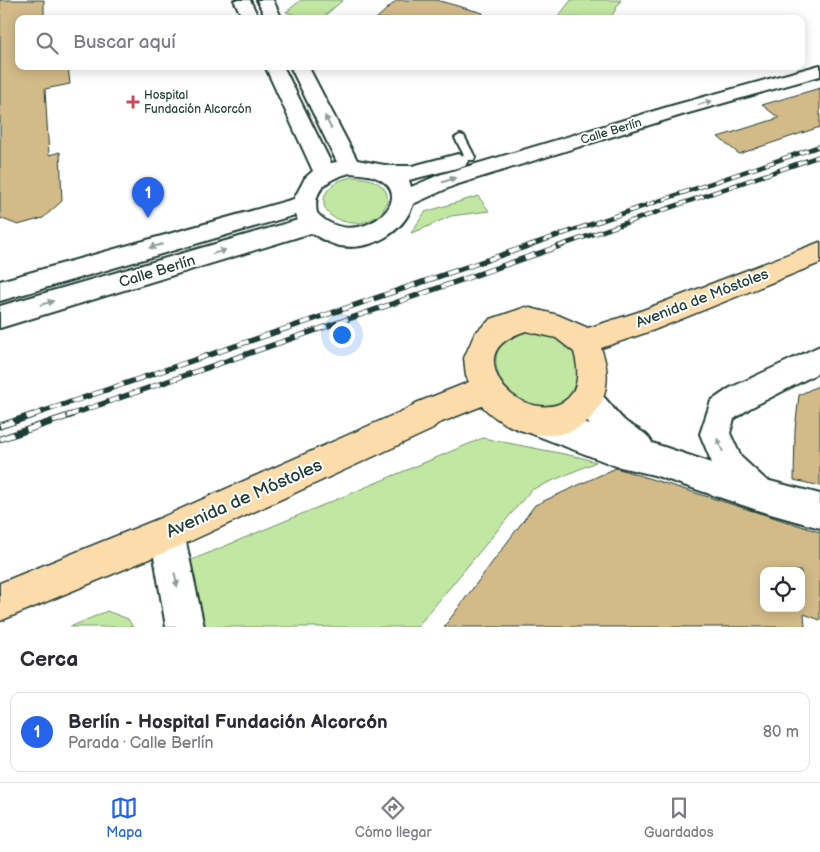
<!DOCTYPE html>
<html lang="es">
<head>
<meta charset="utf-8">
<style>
	:root { --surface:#fff; --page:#f2f2f3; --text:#2b2b33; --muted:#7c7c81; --line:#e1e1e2; --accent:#2563eb }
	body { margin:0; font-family:"Balsamiq Sans",sans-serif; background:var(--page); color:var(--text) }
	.controls { position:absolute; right:15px; bottom:15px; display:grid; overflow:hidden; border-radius:10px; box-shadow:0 2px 12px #0003 }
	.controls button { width:45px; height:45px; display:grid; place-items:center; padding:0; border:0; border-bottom:1px solid var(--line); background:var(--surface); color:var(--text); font:25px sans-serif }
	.you { position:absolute; left:341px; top:334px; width:18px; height:18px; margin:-12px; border:4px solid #fff; border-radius:50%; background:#1a73e8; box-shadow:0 0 0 8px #1a73e833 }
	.badge { display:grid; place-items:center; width:32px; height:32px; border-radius:50%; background:var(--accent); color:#fff; font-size:16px; font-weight:700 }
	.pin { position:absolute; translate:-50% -41px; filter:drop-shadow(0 1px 2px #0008) }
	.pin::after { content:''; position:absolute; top:26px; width:18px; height:15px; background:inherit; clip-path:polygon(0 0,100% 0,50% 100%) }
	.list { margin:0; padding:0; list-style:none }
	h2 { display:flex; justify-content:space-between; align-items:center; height:65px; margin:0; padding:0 20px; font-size:21px }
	h2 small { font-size:16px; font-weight:400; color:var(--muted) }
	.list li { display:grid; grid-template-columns:32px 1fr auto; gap:15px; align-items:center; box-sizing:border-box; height:80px; margin:0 10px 10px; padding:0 10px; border:1px solid var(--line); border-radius:10px }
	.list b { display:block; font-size:19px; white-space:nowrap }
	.list p { margin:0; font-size:16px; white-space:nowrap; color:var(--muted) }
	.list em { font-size:16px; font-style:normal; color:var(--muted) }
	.icon { flex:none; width:28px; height:28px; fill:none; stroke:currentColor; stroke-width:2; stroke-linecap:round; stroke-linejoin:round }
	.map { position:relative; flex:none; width:820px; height:627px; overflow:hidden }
	.search { position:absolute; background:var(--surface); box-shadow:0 2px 12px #0003; left:15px; right:15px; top:15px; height:55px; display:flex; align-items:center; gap:12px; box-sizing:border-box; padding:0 18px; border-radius:10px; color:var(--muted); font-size:19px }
	.sheet { height:155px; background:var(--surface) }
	nav { display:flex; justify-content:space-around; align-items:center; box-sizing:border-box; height:70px; border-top:1px solid var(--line); background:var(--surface); font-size:14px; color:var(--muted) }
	nav a { display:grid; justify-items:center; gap:2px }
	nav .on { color:var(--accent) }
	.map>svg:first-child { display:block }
	.green { fill:#c1e7a2; stroke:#70926b }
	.building { fill:#d2ba89; stroke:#1f3d34; fill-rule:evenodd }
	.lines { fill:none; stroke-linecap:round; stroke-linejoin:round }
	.service-casing { stroke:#1f3d34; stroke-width:4 }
	.minor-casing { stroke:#1f3d34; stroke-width:4 }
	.primary-casing { stroke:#1f3d34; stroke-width:3 }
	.service { fill:#fff; fill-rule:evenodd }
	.minor { fill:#fff; fill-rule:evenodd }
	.primary { fill:#fddcac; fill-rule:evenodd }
	.rail-far2-casing { stroke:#1f3d34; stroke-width:4.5 }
	.rail-far1-casing { stroke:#1f3d34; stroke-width:5.5 }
	.rail-casing { stroke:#1f3d34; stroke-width:7 }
	.rail-far2 { stroke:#fff; stroke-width:3; stroke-dasharray:9; stroke-linecap:butt }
	.rail-far1 { stroke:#fff; stroke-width:4; stroke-dasharray:11; stroke-linecap:butt }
	.rail { stroke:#fff; stroke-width:5; stroke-dasharray:14; stroke-linecap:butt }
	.oneway { fill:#8f9e9a }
	.poi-dot { fill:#d1495b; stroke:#fff; stroke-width:2 }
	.labels { text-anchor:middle; stroke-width:4; stroke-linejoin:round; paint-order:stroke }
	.far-poi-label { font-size:12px; fill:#1f3d34; stroke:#fff; text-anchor:start }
	.far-street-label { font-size:12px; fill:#1f3d34; stroke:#fff }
	.street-label { font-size:15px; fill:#1f3d34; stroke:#fff }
	.near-street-label { font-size:18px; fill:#1f3d34; stroke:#fff }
</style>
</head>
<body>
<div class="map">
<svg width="820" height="627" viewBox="0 0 820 627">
	<rect width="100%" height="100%" fill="#fff"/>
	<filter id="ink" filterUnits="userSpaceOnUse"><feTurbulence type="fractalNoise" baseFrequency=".02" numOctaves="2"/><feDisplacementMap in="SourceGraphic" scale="10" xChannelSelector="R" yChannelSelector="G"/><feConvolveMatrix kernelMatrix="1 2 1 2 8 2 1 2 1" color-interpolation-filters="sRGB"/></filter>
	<g filter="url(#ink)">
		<path class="green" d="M301,0h42l-22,19h-13l-22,-7z
			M571,0h50l-11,19 -52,-2z
			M354,177c61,3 28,62 -17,42 -18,-7 -17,-27 -1,-36 5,-4 12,-5 18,-6z
			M478,196l11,15 -38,5 -31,14 -9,3 14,-21z
			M534,330c27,9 51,18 43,51 -2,8 -5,14 -12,19 -53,31 -108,-63 -31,-70z
			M483,438l96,19 17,5 -65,28 -114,137h-218l-12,-65z
			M107,611l21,8 5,8h-63z"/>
		<path class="building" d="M0,0h44v19h-25v47h49l2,18 -25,5 4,66 11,-3 2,49 -19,17 -25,7 -18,-7z
			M397,0h39l47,13 -1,6h-106z
			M820,88v39l-81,27 -21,-17 61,-19 -17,-13z
			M820,385v101l-26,-6 1,-50 4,-35z
			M616,468l204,64v88l-16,-6 1,13h-361l91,-122zM764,571h37v37h-37z"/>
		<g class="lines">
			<defs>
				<path id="service" d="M460,135l4,1 11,21 -1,3h-8l-1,-3 -10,-19z"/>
				<path id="minor" d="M234,0h16l9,19h-16z
					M257,0h16l9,19h-16z
					M820,65v11l-135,38 -230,71 -42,19c-10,29 -42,47 -73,42 -10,-2 -20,-8 -29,-13l-311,95v-22l298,-86 -3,-5 -295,86v-20l294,-82 11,-21 8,-7 -48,-105h18l48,97 6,-1 -47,-96h18l49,94 33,6h22l46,-12 7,2 3,5 -3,5 -56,14 2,7 28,-12 232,-69zM350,173c8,1 20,1 27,5 45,20 -22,76 -60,35 -5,-24 12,-35 33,-40z
					M820,346v26l-70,36 -16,11 -4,14 11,24 25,23 54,14v34l-60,-17 -106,-36 -38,-9 -91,-35 -4,-10 4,-10 11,-4 54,18 -12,-15 -5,-10 5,-10 10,-4c17,7 24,23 37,35 8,7 23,11 27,22l60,20 -12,-29 11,-33 19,-13z
					M167,516l12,5 5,12 20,94h-38l-16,-94 5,-12z"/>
				<path id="primary" d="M820,242v21l-166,67 -53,18c7,18 8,35 1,53 -23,50 -88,39 -120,5l-45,18 -6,6 -251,116 -180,75v-38l158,-64 251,-111 7,-5 53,-21 -3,-6 -2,-18 11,-25 16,-14 35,-12 32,8 30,13 50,-16zM526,331l30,7 18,14c22,77 -74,64 -80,12 -2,-19 17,-28 32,-33z"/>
			</defs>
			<use href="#service" class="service-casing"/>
			<use href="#minor" class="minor-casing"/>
			<use href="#primary" class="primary-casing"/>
			<use href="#service" class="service"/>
			<use href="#minor" class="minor"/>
			<use href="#primary" class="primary"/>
			<defs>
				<path id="rail-far2" d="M527,246l293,-100
					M559,246l261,-90"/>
				<path id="rail-far1" d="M30,416l501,-171
					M67,416l496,-171"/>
				<path id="rail" d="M0,426l33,-11
					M0,439l71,-24"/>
			</defs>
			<use href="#rail-far2" class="rail-far2-casing"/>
			<use href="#rail-far1" class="rail-far1-casing"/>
			<use href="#rail" class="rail-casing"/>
			<use href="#rail-far2" class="rail-far2"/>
			<use href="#rail-far1" class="rail-far1"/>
			<use href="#rail" class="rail"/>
		</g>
		<defs><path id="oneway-solid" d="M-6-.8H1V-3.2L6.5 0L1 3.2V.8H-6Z" transform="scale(1.25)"/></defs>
		<g class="oneway">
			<use href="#oneway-solid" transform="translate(705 103) rotate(-16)"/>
			<use href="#oneway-solid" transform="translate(328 122) rotate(-117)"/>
			<use href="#oneway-solid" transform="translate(449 180) rotate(-19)"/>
			<use href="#oneway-solid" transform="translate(156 246) rotate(164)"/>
			<use href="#oneway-solid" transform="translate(219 252) rotate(-17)"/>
			<use href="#oneway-solid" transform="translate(47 303) rotate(-17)"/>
			<use href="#oneway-solid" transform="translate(720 445) rotate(-113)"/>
			<use href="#oneway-solid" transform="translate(176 580) rotate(78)"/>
		</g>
	</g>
	<path class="poi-dot" d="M130.5 94.5h5v5h5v5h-5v5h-5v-5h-5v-5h5z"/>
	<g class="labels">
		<g class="far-poi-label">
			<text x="144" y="99">Hospital<tspan x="144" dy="14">Fundación Alcorcón</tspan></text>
		</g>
		<g class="far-street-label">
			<text transform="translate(611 131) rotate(-17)" y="4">Calle Berlín</text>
		</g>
		<g class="street-label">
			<text transform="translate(157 271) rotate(-17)" y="5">Calle Berlín</text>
			<text transform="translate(702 298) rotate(-21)" y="5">Avenida de Móstoles</text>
		</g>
		<g class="near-street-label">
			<text transform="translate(244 498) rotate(-24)" y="6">Avenida de Móstoles</text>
		</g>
	</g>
</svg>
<div class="controls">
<button><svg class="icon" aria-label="locate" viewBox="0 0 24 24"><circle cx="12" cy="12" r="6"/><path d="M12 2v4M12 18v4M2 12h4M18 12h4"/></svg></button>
</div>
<div class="you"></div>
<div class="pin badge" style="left:148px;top:218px">1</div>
<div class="search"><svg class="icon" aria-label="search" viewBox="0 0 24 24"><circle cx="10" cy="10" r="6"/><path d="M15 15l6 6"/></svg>Buscar aquí</div>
</div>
<section class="sheet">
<h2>Cerca<small></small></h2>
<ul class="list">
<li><span class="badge">1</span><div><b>Berlín - Hospital Fundación Alcorcón</b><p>Parada · Calle Berlín</p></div><em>80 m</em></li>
</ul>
</section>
<nav>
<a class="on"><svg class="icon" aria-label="map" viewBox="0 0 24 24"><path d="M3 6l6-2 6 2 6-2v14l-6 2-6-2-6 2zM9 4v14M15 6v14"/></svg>Mapa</a>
<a><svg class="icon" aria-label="directions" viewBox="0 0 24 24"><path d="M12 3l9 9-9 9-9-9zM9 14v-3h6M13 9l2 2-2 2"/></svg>Cómo llegar</a>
<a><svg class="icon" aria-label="saved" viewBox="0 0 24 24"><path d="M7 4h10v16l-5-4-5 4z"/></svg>Guardados</a>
</nav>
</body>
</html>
